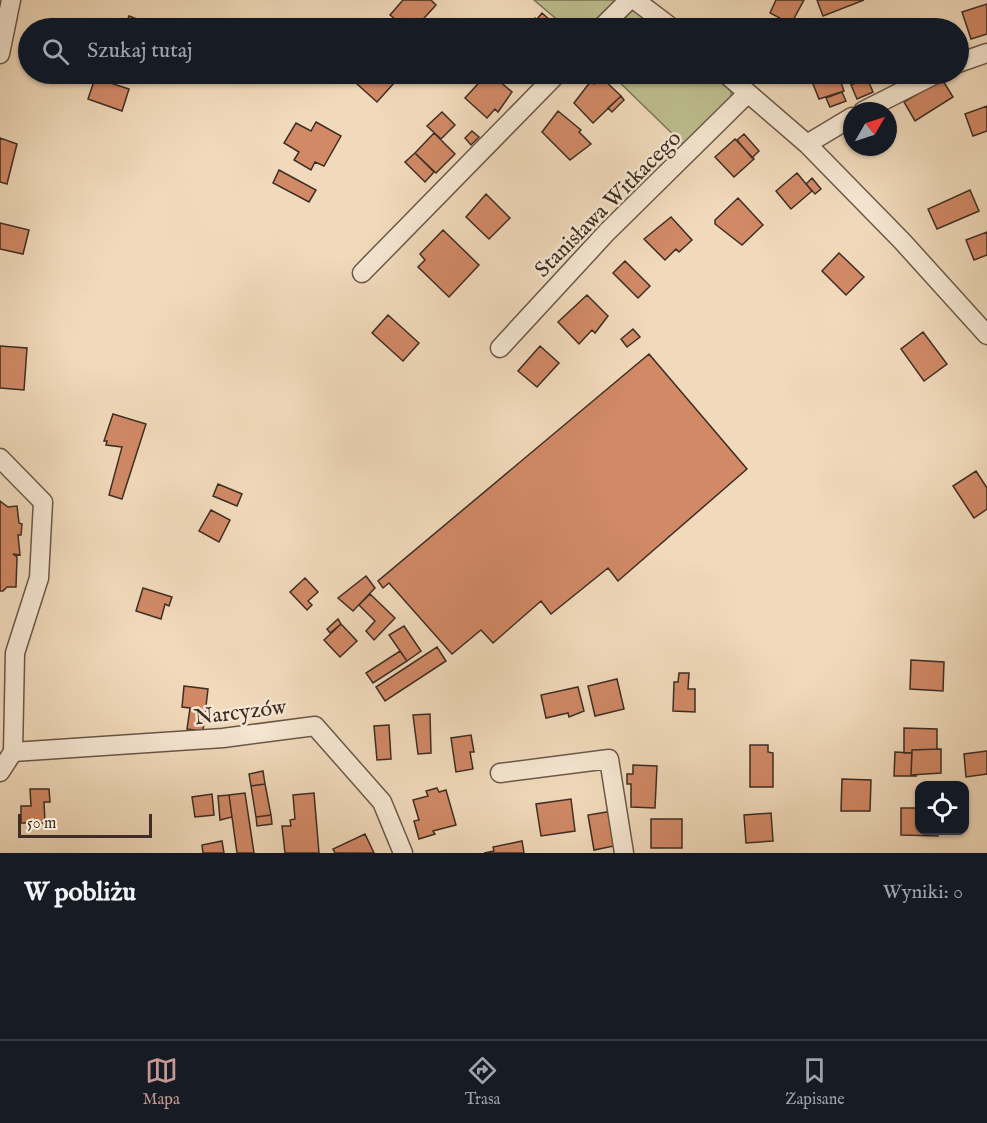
<!DOCTYPE html>
<html lang="pl">
<head>
<meta charset="utf-8">
<style>
	:root { --surface:#171b24; --page:#242831; --text:#f1f3f6; --muted:#9ea1a6; --line:#363941; --accent:#c59692 }
	body { margin:0; font-family:"IM FELL English",serif; background:var(--page); color:var(--text) }
	.controls { position:absolute; right:18px; bottom:18px; display:grid; overflow:hidden; border-radius:12px; box-shadow:0 2px 4px #0004 }
	.controls button { width:54px; height:54px; display:grid; place-items:center; padding:0; border:0; border-bottom:2px solid var(--line); background:var(--surface); color:var(--text); font:30px sans-serif }
	.compass { position:absolute; left:843px; top:102px; width:54px; height:54px; border-radius:50%; background:var(--surface); box-shadow:0 2px 4px #0004; rotate:51deg }
	.scale { position:absolute; left:18px; bottom:15px; width:134px; box-sizing:border-box; padding-left:6px; border:3px solid #3d2d25; border-top:0; font-size:16px; line-height:21px; white-space:nowrap; color:#3d2d25; -webkit-text-stroke:4px #f6e7d3; paint-order:stroke }
	.list { margin:0; padding:0; list-style:none }
	h2 { display:flex; justify-content:space-between; align-items:center; height:78px; margin:0; padding:0 24px; font-size:26px }
	h2 small { font-size:20px; font-weight:400; color:var(--muted) }
	.icon { flex:none; width:33px; height:33px; fill:none; stroke:currentColor; stroke-width:2; stroke-linecap:round; stroke-linejoin:round }
	.map { position:relative; flex:none; width:987px; height:853px; overflow:hidden }
	.search { position:absolute; background:var(--surface); box-shadow:0 2px 4px #0004; left:18px; right:18px; top:18px; height:66px; display:flex; align-items:center; gap:15px; box-sizing:border-box; padding:0 21px; border-radius:33px; color:var(--muted); font-size:22px }
	.sheet { height:186px; background:var(--surface) }
	nav { display:flex; justify-content:space-around; align-items:center; box-sizing:border-box; height:84px; border-top:2px solid var(--line); background:var(--surface); font-size:16px; color:var(--muted) }
	nav a { display:grid; justify-items:center; gap:3px }
	nav .on { color:var(--accent) }
	.map>svg:first-child { display:block }
	.green { fill:#bdbe8e; stroke:#7d765a; stroke-width:1.5 }
	.building { fill:#d18966; stroke:#3d2d25; stroke-width:1.5 }
	.lines { fill:none; stroke-linecap:round; stroke-linejoin:round }
	.minor-casing { stroke:#6a584a; stroke-width:21 }
	.minor { stroke:#f6e7d3; stroke-width:18 }
	.labels { text-anchor:middle; stroke-width:5; stroke-linejoin:round; paint-order:stroke }
	.street-label { font-size:22px; fill:#3d2d25; stroke:#f6e7d3 }
</style>
</head>
<body>
<div class="map">
<svg width="987" height="853" viewBox="0 0 987 853">
	<rect width="100%" height="100%" fill="#f1dabb"/>
	<filter id="stains"><feTurbulence type="fractalNoise" baseFrequency=".00333" numOctaves="4"/><feColorMatrix values="0 0 0 0 .2 0 0 0 0 .09 0 0 0 0 .02 0 0 0 .5 -.17"/></filter>
	<radialGradient id="worn" r=".72"><stop offset=".6" stop-color="#630" stop-opacity="0"/><stop offset="1" stop-color="#630" stop-opacity=".3"/></radialGradient>
	<path class="green" d="M534,0h84l-26,28h-25z
		M632,10l26,18h-46z
		M611,74h101l19,17v7l-43,51z"/>
	<path class="building" d="M403,0h28l5,5 -21,23h-9l-16,-13z
		M776,0h28l-13,24 -21,-11z
		M817,0h47l-41,16z
		M987,4v30l-16,5 -9,-27z
		M542,13l10,9 -5,6 -10,-9z
		M129,16l13,5 -2,6 4,1h-28l3,-7 7,2z
		M535,18l12,10h-21z
		M916,22l2,6h-20z
		M346,74h37l11,9 -17,19z
		M487,74h4l21,18 -14,20 -3,-3 -8,9 -22,-20z
		M838,74l6,17 -25,8 -8,-20 7,-5z
		M888,74h21l-18,6z
		M601,77l20,19 -28,27 -19,-20 17,-22 3,3z
		M95,78l34,11 -7,22 -34,-12z
		M867,78l6,14 -16,7 -6,-14z
		M942,79l11,18 -38,24 -11,-19z
		M842,92l4,9 -16,6 -4,-9z
		M621,96l3,4 -12,12 -4,-4z
		M987,106v25l-14,5 -8,-22z
		M558,111l23,19 -2,2 12,12 -21,16 -28,-28z
		M442,112l13,13 -14,14 -14,-13z
		M316,122l25,14 -17,30 -9,-4 -4,8 -17,-10 5,-8 -15,-9 12,-20 15,8z
		M472,131l7,6 -8,8 -6,-7z
		M434,133l21,21 -19,19 -21,-20z
		M744,134l15,17 -7,7 -15,-18z
		M0,138l17,6 -10,40 -7,-2z
		M735,139l19,20 -20,18 -19,-20z
		M415,153l19,19 -9,10 -20,-20z
		M279,170l37,20 -7,12 -36,-19z
		M797,173l15,18 -21,18 -15,-18z
		M812,178l9,11 -6,5 -9,-10z
		M970,190l9,21 -42,18 -9,-20z
		M486,194l24,24 -21,21 -23,-22z
		M738,198l25,27 -21,20 -27,-21v-4z
		M671,217l21,23 -13,12 -3,-3 -11,11 -21,-21z
		M0,223l29,7 -6,24 -23,-5z
		M443,230l36,35 -30,32 -31,-30 7,-7 -5,-6z
		M987,232v23l-13,5 -8,-20z
		M839,253l25,24 -18,18 -24,-24z
		M625,261l25,25 -12,12 -25,-25z
		M587,295l21,21 -13,17 -3,-3 -13,14 -21,-22z
		M388,315l31,28 -16,18 -31,-28z
		M633,329l7,8 -13,10 -6,-8z
		M923,332l24,32 -23,17 -23,-32z
		M0,346l27,2 -3,42 -24,-2z
		M540,346l19,17 -22,24 -19,-16z
		M649,354l98,115 -129,112 -10,-13 -57,46 -10,-13 -48,42 -12,-13 -29,24 -63,-71 -6,5 -5,-7z
		M113,414l33,10 -24,75 -13,-4 13,-48 -16,-2 1,-4h-3z
		M976,471l11,17v21l-13,9 -21,-32z
		M218,484l24,10 -5,12 -24,-10z
		M0,501l8,6 9,-1 2,17 3,1 -1,11h-3l2,20 -7,-1 4,3 -1,30h-9l-4,4h-3z
		M211,510l19,10 -11,22 -20,-11z
		M366,576l9,12 -22,23 -15,-13z
		M305,578l13,14 -10,9 4,4 -5,5 -17,-18z
		M143,588l29,9 -3,9 -4,-2 -4,15 -25,-8z
		M370,594l25,24 -21,22 -8,-9 9,-10 -16,-16z
		M338,619l3,5 -11,9 -3,-4z
		M341,624l16,17 -17,16 -16,-17z
		M404,626l17,25 -14,10 -18,-26z
		M437,647l9,14 -61,40 -9,-14z
		M400,651l7,10 -34,22 -7,-10z
		M911,660l33,2 -1,29 -33,-2z
		M679,673h10l-1,16h7v23l-22,-1 1,-29h4z
		M617,679l7,30 -29,7 -7,-30z
		M184,686l24,3 -5,42 -16,-2 3,-21 -8,-1z
		M578,687l6,24 -15,6 -1,-4 -22,5 -5,-23z
		M430,714l1,39 -13,1 -5,-39z
		M389,725l2,34 -14,1 -3,-34z
		M904,728l33,1v20l-25,1v3h-8z
		M471,735l3,17h-4l3,17 -17,3 -5,-34z
		M750,745h18v7l5,1v34h-23z
		M941,749v24l-30,2 1,-25z
		M987,751v23l-21,3 -2,-23z
		M895,752l17,1 -1,22 6,1h-23z
		M633,765l24,1 -2,42 -24,-1v-23h-4v-10h6z
		M263,771l2,13 -14,2 -2,-12z
		M842,779l29,1 -1,31h-29z
		M265,784l6,31 -15,2 -5,-31z
		M437,788l2,4 7,-2 10,35 -23,6 2,3 -16,5 -5,-18 5,-1 -6,-20 15,-4 -2,-5z
		M30,789h19l1,13h-6l1,21h-24v-17h10z
		M245,793l9,60h-17l-5,-36 -3,-22z
		M314,793l5,60h-34l-3,-27h9l-1,-6 5,-1 -2,-24z
		M212,794l2,21 -19,2 -3,-20z
		M229,795l3,22 -12,3 -2,-24z
		M571,799l4,32 -34,5 -5,-32z
		M901,808h19v22h18v6l-37,-1z
		M613,811l1,35 -20,4 -6,-35z
		M771,813l2,28 -27,2 -2,-28z
		M271,815l1,9 -15,2 -1,-9z
		M651,819h31v29h-31z
		M365,834l9,19h-39l-2,-4z
		M222,841l2,12h-21l-1,-8z
		M522,841l2,12h-40l10,-2 -1,-4z"/>
	<g class="lines">
		<defs>
			<path id="minor" d="M635,0l37,28
				M601,28l28,-28
				M0,54l11,-54
				M958,63l29,-10
				M726,74l81,70 95,97 85,94
				M863,111l73,-37
				M807,144l45,-27
				M362,273l195,-199
				M500,348l107,-116 141,-139
				M0,458l43,44 -4,76 -24,75 -2,99 -13,20
				M13,752l210,-14 92,-12 67,76 21,51
				M500,773l109,-14 15,94"/>
		</defs>
		<use href="#minor" class="minor-casing"/>
		<use href="#minor" class="minor"/>
	</g>
	<g class="labels">
		<g class="street-label">
			<text transform="translate(607 203) rotate(-45)" y="8">Stanisława Witkacego</text>
			<text transform="translate(240 711) rotate(-7)" y="8">Narcyzów</text>
		</g>
	</g>
	<rect width="100%" height="100%" filter="url(#stains)"/>
	<rect width="100%" height="100%" fill="url(#worn)"/>
</svg>
<div class="controls">
<button><svg class="icon" aria-label="locate" viewBox="0 0 24 24"><circle cx="12" cy="12" r="6"/><path d="M12 2v4M12 18v4M2 12h4M18 12h4"/></svg></button>
</div>
<svg class="compass" viewBox="-18 -18 36 36"><path d="M0-13l5 13h-10z" fill="#e53935"/><path d="M0 13l5-13h-10z" fill="#9ea1a6"/></svg>
<div class="scale">50 m</div>
<div class="search"><svg class="icon" aria-label="search" viewBox="0 0 24 24"><circle cx="10" cy="10" r="6"/><path d="M15 15l6 6"/></svg>Szukaj tutaj</div>
</div>
<section class="sheet">
<h2>W pobliżu<small>Wyniki: 0</small></h2>
<ul class="list">
</ul>
</section>
<nav>
<a class="on"><svg class="icon" aria-label="map" viewBox="0 0 24 24"><path d="M3 6l6-2 6 2 6-2v14l-6 2-6-2-6 2zM9 4v14M15 6v14"/></svg>Mapa</a>
<a><svg class="icon" aria-label="directions" viewBox="0 0 24 24"><path d="M12 3l9 9-9 9-9-9zM9 14v-3h6M13 9l2 2-2 2"/></svg>Trasa</a>
<a><svg class="icon" aria-label="saved" viewBox="0 0 24 24"><path d="M7 4h10v16l-5-4-5 4z"/></svg>Zapisane</a>
</nav>
</body>
</html>
